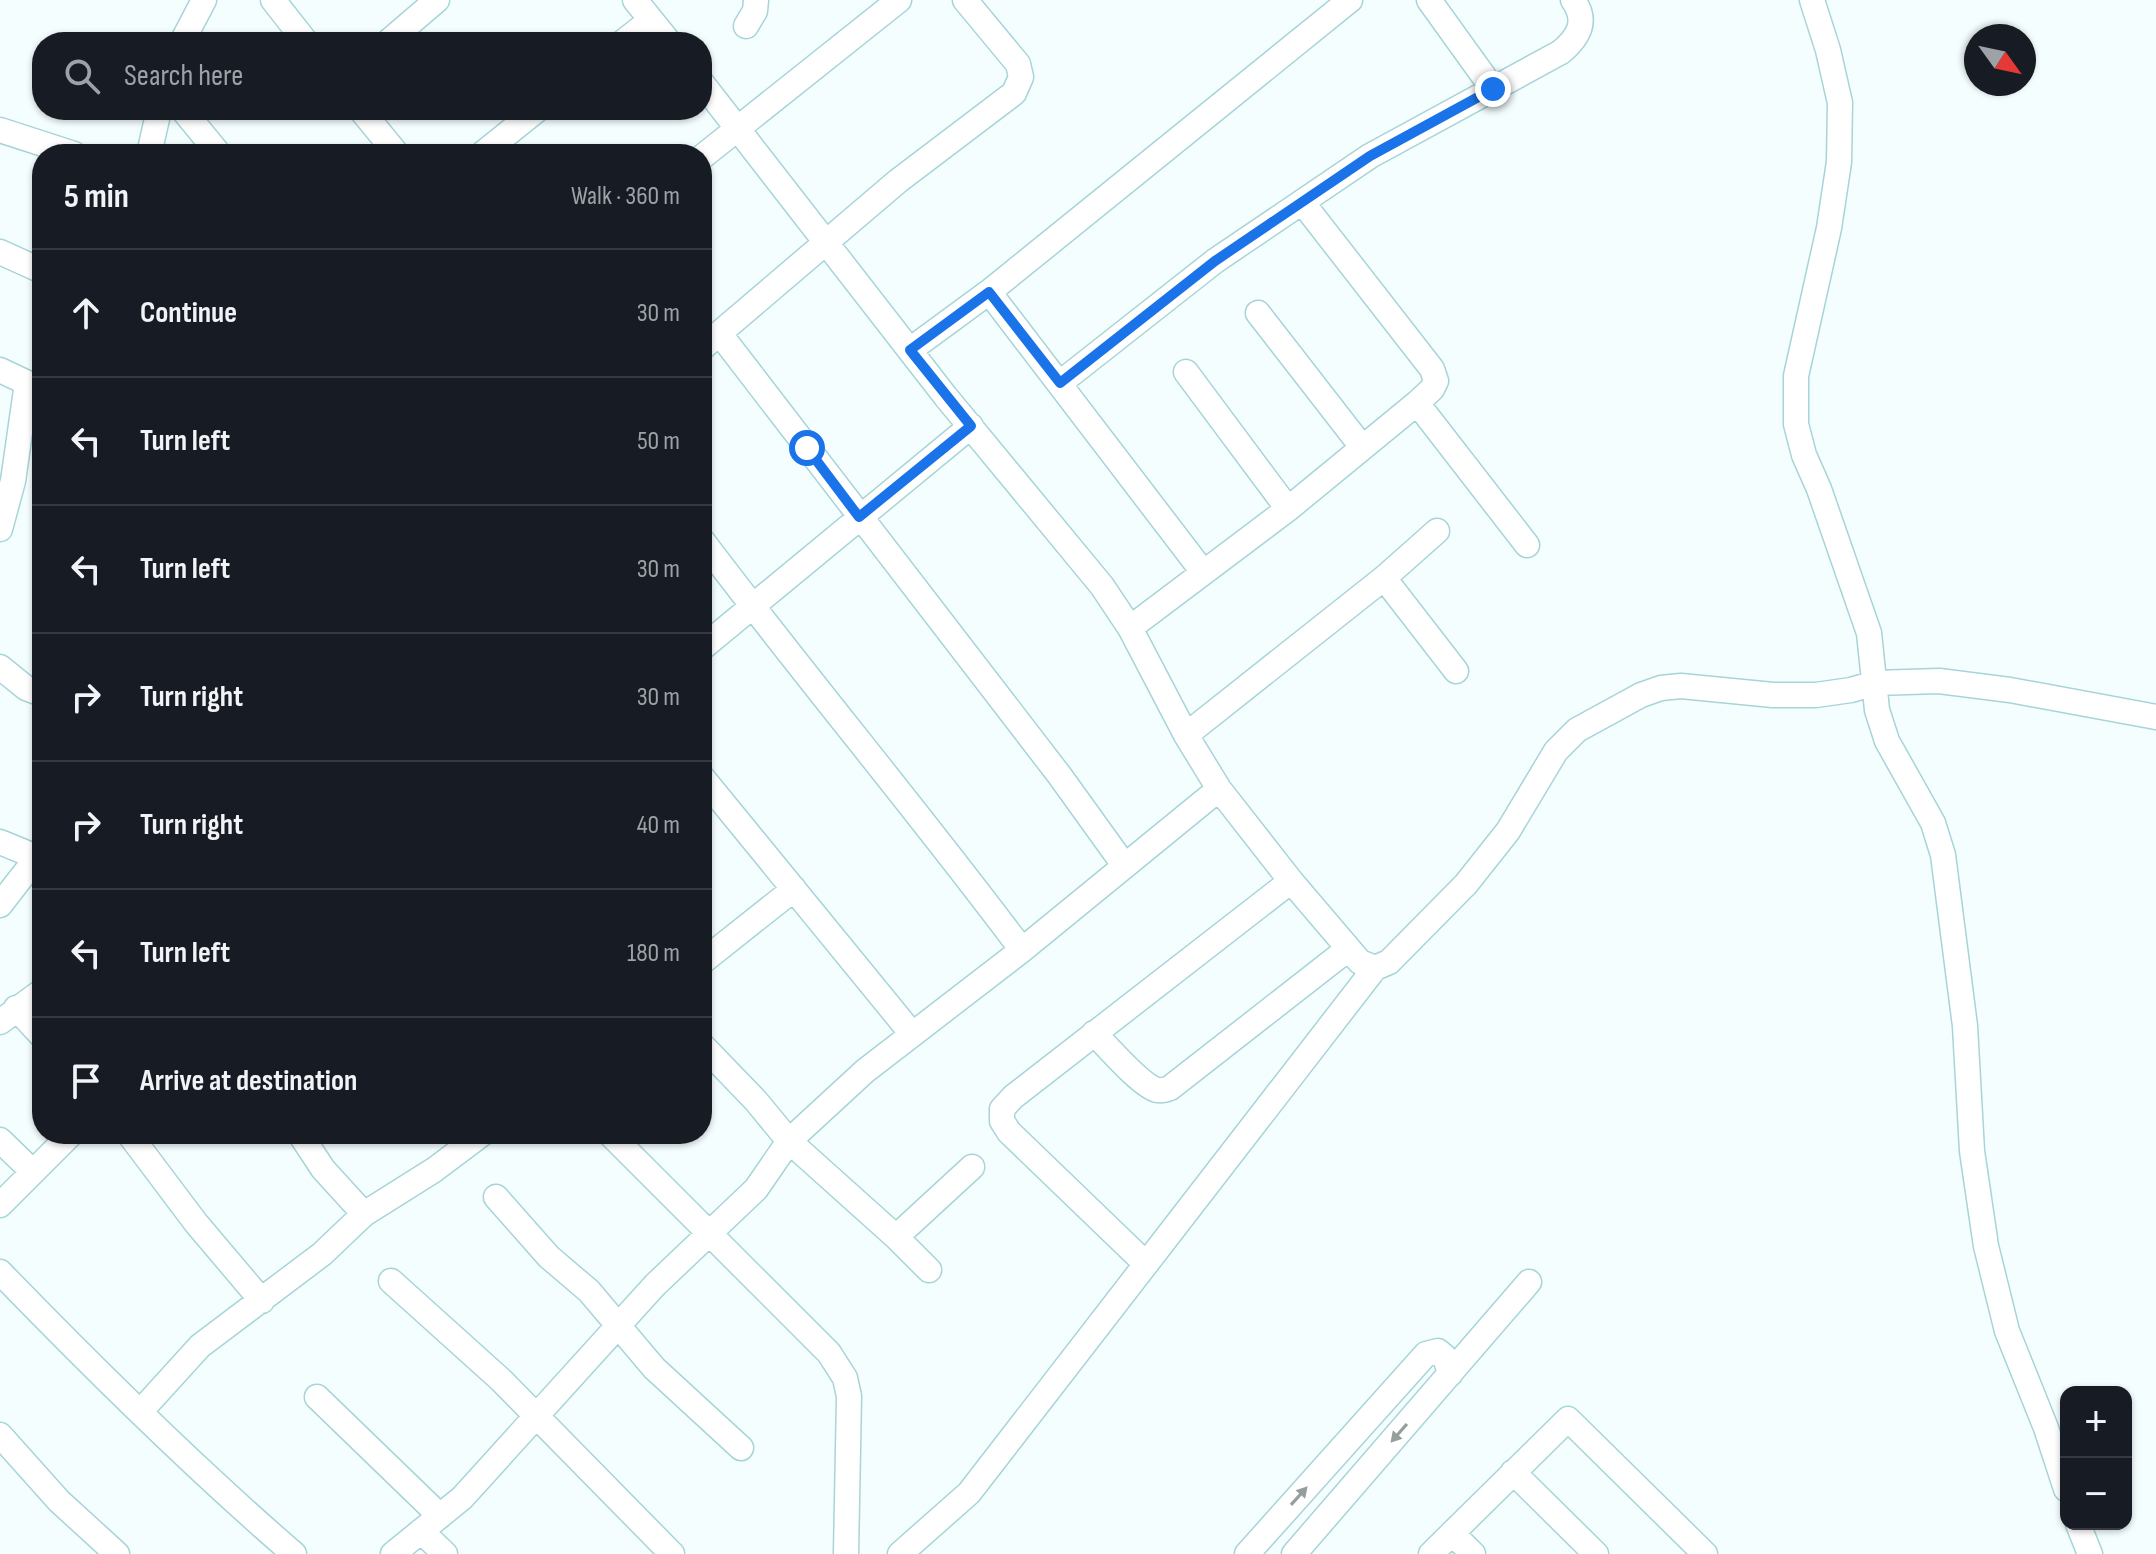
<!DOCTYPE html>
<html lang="en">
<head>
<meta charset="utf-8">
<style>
	:root { --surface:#171b24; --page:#20242c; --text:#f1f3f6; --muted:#9ea1a6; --line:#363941 }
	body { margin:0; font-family:"Sofia Sans Condensed",sans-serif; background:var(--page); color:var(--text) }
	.controls { position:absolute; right:24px; bottom:24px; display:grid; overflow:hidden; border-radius:16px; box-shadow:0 2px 6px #0004 }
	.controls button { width:72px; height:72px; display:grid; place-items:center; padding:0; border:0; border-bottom:2px solid var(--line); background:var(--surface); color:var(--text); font:40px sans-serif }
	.compass { position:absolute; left:1964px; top:24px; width:72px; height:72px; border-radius:50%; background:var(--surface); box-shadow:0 2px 6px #0004; rotate:123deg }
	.stop { position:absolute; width:24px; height:24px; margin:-18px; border:6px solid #1a73e8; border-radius:50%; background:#fff }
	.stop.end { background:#1a73e8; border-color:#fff; box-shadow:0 2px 8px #0008 }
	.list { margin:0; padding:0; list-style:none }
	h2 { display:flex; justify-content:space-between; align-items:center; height:104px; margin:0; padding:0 32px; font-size:34px }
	h2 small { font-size:26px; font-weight:400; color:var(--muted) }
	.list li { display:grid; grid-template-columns:52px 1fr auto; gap:24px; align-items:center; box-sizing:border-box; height:128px; padding:0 32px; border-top:2px solid var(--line) }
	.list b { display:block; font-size:30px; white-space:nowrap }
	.list em { font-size:26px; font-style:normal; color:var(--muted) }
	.icon { flex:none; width:44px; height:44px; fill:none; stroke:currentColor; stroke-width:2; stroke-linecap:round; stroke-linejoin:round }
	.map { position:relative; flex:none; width:2156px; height:1554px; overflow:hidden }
	.search { position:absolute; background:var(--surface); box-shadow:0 2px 6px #0004; left:32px; top:32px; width:680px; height:88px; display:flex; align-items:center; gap:20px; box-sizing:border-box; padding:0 28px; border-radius:32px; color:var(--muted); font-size:30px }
	.panel { position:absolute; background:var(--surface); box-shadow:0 2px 6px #0004; left:32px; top:144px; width:680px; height:1000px; border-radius:32px }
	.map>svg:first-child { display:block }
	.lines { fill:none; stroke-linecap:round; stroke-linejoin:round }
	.minor-casing { stroke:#a7d4d8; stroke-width:27 }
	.minor { stroke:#fff; stroke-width:24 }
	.oneway { fill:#959d9d }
	.route { stroke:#1a73e8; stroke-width:10 }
</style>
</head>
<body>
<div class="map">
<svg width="2156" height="1554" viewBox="0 0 2156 1554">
	<rect width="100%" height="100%" fill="#f5feff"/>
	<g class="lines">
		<defs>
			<path id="minor" d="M273,0l33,42
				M635,0l34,42
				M1429,0l64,89
				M1812,0l16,50 12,53 -1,59 -10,66 -33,148v48l8,31 15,34 50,144 8,77 10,31 46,82 10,32 22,171 7,125 14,95 21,85 39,97 20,61
				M746,26l9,-15 1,-11
				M182,42l22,-42
				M388,42l49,-42
				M623,42l28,-22
				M702,83l244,314 156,189 28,42 56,107 33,54 72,92 69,81 15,6 14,-6 77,-78 42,-53 48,-80 21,-21 64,-35 20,-7 20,-2 92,9h43l35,-5 24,-7 64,-2 71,9 146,27
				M183,110l36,44
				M361,110l36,44
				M0,130l74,24
				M149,154l10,-44
				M482,154l55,-44
				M702,157l197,-157
				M0,252l42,19
				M989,292l361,-292
				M1258,313l104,134
				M720,334l340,442 64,89
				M702,348l196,-167 116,-88 7,-16 -3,-13 -53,-64
				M910,350l79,-58 214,280
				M0,370l40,19
				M1186,372l102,137
				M1060,383l155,-122 155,-105 191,-104c18,-15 27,-31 12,-52
				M1417,403l110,142
				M0,529l13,-48 14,-98
				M702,540c104,138 216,271 320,410
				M1384,578l72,93
				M1130,628l158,-119 129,-106 15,-14 4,-8 -4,-12 -130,-167
				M702,648l269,-222
				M0,667l26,21 16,6
				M1186,735l198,-157 53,-47
				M702,777l210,257
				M0,842l39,16
				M0,905l42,-54
				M702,962l92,-73
				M16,1008l26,28
				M0,1022l42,-31
				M1094,1033c13,13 47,53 63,57 6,1 7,0 13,-2l178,-139
				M703,1046l53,55 33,40 107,96 33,33
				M129,1134l67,89 66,78
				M300,1134l23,35 41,45
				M610,1134l219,219 16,25 4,18 -3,158
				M0,1140l32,31
				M496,1197l53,60 40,34 65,77 87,80
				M0,1205l71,-71
				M896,1237l76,-70
				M1146,1264l-137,-132 -7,-11v-12l11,-12 278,-216
				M0,1272c94,97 191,193 294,282
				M391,1281l110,99 171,174
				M317,1397l123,119
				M140,1412l60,-66 122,-92 42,-40 70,-44 48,-36
				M0,1435l59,66 58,53
				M1513,1472l83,82
				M2078,1524l12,30
				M421,1531l24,23
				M1452,1533l21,21
				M393,1554l69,-56 193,-213 101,-96 33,-48 76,-70 157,-121 197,-161
				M900,1554l69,-61 406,-525
				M1247,1554l179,-200 12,-3 7,6 5,17
				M1294,1554l235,-272
				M1431,1554l137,-135 137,135"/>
		</defs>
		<use href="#minor" class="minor-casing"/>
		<use href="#minor" class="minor"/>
	</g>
	<defs><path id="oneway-solid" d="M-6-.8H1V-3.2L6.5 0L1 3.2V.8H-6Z" transform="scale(2)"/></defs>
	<g class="oneway">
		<use href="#oneway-solid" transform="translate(1399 1433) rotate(131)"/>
		<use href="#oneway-solid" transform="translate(1299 1496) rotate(-48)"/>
	</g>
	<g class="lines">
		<path class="route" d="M807,448l52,69 112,-91 -61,-76 79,-58 71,91 155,-122 155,-105 123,-67"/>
	</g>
</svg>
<div class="controls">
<button>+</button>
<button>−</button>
</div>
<svg class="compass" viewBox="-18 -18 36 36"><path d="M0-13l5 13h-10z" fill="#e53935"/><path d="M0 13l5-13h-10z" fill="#9ea1a6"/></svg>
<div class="stop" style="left:807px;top:448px"></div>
<div class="stop end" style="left:1493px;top:89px"></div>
<div class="search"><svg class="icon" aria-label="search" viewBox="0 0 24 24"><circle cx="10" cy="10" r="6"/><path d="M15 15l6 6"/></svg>Search here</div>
<section class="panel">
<h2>5 min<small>Walk · 360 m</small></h2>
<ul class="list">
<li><svg class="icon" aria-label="ahead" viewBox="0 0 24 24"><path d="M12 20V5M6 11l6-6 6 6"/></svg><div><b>Continue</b></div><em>30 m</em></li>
<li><svg class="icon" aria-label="left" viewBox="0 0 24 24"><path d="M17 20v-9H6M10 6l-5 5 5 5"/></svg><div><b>Turn left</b></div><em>50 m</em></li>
<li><svg class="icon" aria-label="left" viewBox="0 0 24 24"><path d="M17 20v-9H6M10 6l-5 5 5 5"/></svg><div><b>Turn left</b></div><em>30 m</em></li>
<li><svg class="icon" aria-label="right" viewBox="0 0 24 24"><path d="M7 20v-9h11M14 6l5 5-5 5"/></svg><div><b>Turn right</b></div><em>30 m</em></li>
<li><svg class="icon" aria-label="right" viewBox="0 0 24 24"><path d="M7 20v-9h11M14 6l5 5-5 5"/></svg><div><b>Turn right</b></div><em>40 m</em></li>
<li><svg class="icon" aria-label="left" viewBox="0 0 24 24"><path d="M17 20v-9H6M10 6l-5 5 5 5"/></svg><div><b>Turn left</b></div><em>180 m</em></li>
<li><svg class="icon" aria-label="arrive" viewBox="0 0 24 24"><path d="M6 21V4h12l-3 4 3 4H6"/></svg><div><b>Arrive at destination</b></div></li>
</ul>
</section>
</div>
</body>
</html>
